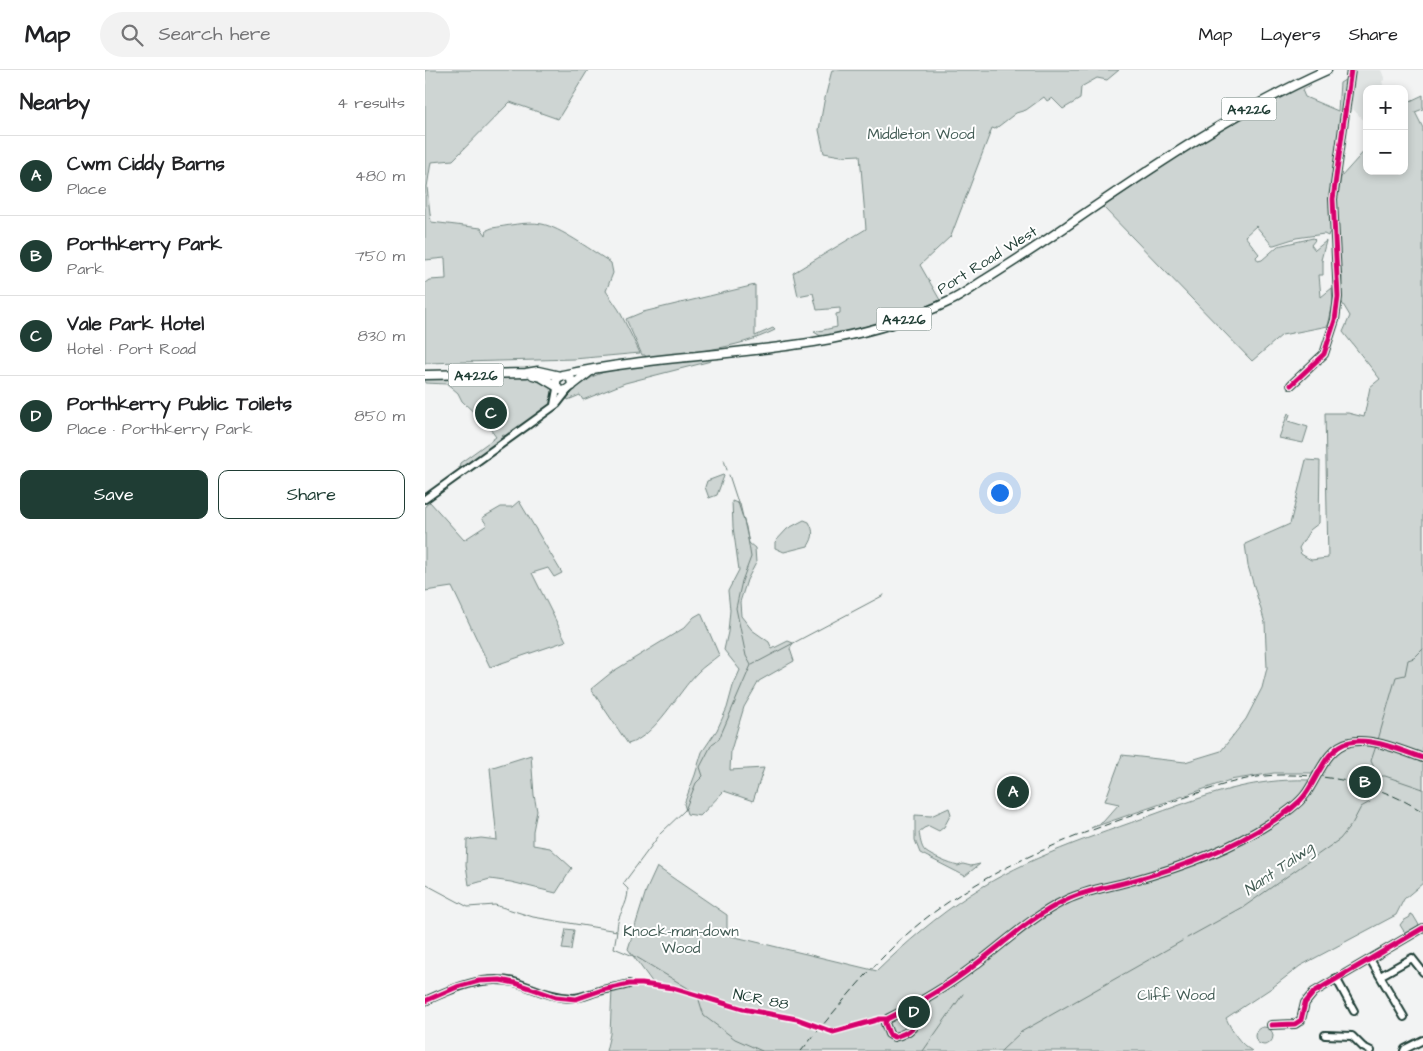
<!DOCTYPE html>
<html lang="en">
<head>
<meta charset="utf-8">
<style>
	:root { --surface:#fff; --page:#f2f2f2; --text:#202124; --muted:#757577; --line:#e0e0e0; --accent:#1f3d34 }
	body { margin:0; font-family:"Architects Daughter",sans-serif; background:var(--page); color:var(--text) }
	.controls { position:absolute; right:15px; top:15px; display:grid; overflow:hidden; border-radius:10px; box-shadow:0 2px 8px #0003 }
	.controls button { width:45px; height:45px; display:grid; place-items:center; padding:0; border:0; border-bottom:1px solid var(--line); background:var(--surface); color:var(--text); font:25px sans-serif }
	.you { position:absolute; left:574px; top:422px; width:18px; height:18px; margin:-12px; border:4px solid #fff; border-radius:50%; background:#1a73e8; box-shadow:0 0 0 8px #1a73e833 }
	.badge { display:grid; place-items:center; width:32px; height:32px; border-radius:50%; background:var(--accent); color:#fff; font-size:16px; font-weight:700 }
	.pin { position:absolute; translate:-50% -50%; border:2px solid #fff; box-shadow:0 1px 5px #0006 }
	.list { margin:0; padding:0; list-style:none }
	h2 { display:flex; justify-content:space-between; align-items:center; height:65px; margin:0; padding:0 20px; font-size:21px }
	h2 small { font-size:16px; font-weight:400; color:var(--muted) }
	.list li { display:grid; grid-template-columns:32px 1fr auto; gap:15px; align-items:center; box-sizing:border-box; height:80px; padding:0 20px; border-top:1px solid var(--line) }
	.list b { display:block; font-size:19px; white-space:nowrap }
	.list p { margin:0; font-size:16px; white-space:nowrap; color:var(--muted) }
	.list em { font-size:16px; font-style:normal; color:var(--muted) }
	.actions { display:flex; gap:10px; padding:15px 20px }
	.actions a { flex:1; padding:11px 0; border:1px solid var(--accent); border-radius:10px; text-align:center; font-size:18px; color:var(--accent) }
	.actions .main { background:var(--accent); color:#fff }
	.icon { flex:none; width:28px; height:28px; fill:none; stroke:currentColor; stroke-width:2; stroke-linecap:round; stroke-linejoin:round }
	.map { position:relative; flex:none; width:998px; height:981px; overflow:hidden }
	header { display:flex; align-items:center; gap:30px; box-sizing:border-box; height:70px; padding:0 25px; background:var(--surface); border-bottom:1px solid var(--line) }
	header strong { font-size:24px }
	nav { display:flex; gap:28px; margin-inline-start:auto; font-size:18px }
	.search { width:350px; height:45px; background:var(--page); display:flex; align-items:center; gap:12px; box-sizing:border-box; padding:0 18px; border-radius:28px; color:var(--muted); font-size:19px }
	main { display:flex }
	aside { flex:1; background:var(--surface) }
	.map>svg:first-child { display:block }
	.built { fill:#e0e4e3 }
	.green { fill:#ced5d3; stroke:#768984 }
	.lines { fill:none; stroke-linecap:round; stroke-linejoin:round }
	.stream { stroke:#6d807b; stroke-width:1 }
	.minor-casing { stroke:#1f3d34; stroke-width:10 }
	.major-casing { stroke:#1f3d34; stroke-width:11 }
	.minor { stroke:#fff; stroke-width:6 }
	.major { stroke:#fff; stroke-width:8 }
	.rail { stroke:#1f3d34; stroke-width:1; stroke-dasharray:8 4; stroke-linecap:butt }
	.cycleway-casing { stroke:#fff; stroke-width:8 }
	.cycleway { stroke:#d6006c; stroke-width:5 }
	.labels { text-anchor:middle; stroke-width:4; stroke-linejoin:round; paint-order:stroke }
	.shield { fill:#fff; stroke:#627771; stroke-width:1 }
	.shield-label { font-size:14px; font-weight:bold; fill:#1f3d34 }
	.park-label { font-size:15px; fill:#425b54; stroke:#fff }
	.street-label { font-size:15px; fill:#1f3d34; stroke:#fff }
	.water-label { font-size:16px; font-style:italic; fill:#465f57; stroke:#fff }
</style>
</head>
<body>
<header>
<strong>Map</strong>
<div class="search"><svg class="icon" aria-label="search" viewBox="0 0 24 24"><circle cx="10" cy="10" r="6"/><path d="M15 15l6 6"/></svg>Search here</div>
<nav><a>Map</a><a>Layers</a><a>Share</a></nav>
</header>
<main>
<aside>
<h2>Nearby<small>4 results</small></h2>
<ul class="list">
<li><span class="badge">A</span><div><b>Cwm Ciddy Barns</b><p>Place</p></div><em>480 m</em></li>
<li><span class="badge">B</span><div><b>Porthkerry Park</b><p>Park</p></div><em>750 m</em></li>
<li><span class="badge">C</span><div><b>Vale Park Hotel</b><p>Hotel · Port Road</p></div><em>830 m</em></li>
<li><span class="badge">D</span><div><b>Porthkerry Public Toilets</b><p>Place · Porthkerry Park</p></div><em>850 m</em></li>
</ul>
<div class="actions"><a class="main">Save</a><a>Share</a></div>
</aside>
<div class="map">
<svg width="998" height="981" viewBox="0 0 998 981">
	<rect width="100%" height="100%" fill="#f2f3f3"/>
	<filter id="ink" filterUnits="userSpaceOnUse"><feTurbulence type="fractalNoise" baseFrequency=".02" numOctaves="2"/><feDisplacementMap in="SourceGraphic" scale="10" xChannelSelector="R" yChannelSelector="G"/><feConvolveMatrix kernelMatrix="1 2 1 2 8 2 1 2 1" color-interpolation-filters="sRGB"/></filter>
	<g filter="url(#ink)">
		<path class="built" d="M927,0h29l4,10 -3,1 2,8h-17v35l-17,-18z"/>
		<path class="green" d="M0,0h163l-30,49 -48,-17 -57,58 -22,2 -4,25 4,35 50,6 5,7 1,-5 5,-2c15,-2 34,-7 50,-4 19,4 47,25 65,36l4,3 2,10 -7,18 13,19 21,43 -66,6 -149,4v-80l4,-3 17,-1 -1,-21 -20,2z
			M407,0h287l-12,10 -10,-2 -16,9 -1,12 -17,10 -11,-11 -5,3 -3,-4 -18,13 -10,3 -21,16 -3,-1 -41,108 -31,29 20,35c-38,17 -78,29 -118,37l-8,-5 23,-5 -1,-13 4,-1v-5l-23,2 -4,-17 -15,3 -5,-23 73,-44 -6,-74 -19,1 -17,-3 -5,-23 5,-28z
			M923,8l-10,79 -6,17 -2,26 2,32 -3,1 -1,3 -4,-2 -28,4 -22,7h-2l-16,-19 -11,10 14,18 -3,3 2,4 4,-1 16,-14 35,-8 2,2 -4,5 4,5 11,-9 -5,19 2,1v14h-4l2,22 11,-9 1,16 -5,22 -46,9 -30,26 -149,-154c66,-45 133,-90 205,-125l3,3 -9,5 3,7 33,14 2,-28z
			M998,25v14l-8,3 8,16v755l-19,16 -8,16 -96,51 -27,21 -47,31c6,13 13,25 26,33h-646l4,-17 2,-45 22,-3 1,-3h18l-25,-34 18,-58 11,-24 70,48v20l150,36c29,-28 60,-55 94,-77 56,-37 121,-57 184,-80 52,-19 98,-36 154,-34l4,-7h-39l-44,7 -139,48 12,-6 16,-18 -14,-3 17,-46 63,7 36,-11 25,-32 16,-31 5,-20 -2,-45 -17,-57 -3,-22 45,-20 16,-64 14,1 -1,62 -9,7 -11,18 2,6 10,6 17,-2 -3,-145h23l16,4 6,-30 10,-8 -37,-47 7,-16 -9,-15 1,-24 -6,-44v-27l5,-29 26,-29v23h37v-67z
			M330,215v51l18,-8 2,2c-40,20 -85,22 -129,28l-1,-3h-3l-16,-36 17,-7z
			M285,287l1,4 -86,22 -42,17 -3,-5 -12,5 -1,-2 12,-12 15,-10 20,-8z
			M100,305l8,2 19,9 1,16 -46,34 -4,-1 -2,2v4l-40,28 -2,-1 1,-5 36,-26 -8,-11 -26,-25 -4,-8 -7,-6 -4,-3 -22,-1v-5z
			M863,343l2,1 -2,7 20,6 -5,16 -24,-5z
			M298,405l1,1 -7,19 -8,3 -4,-11 2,-6z
			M94,431l43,72 -8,4 -6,-9 -16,5 34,68 -76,26 -38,-80 -27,4v-85l5,-4 34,38 23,-15 -5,-7 19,-11h11z
			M307,431l8,3 9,39 6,5 1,15 -9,17 -7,22 1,14 11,14 17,12 3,7 16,-8 5,2 -3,6 4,12 -35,20 -15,26 -13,43 -1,20 34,-2 -11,33 -29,-10 -24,25 -13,-2 -3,-10 11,-29 7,-23 15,-22 10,-22 6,-22 7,-16 -16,-20 4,-18 2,-22 -2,-19 11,-21 -6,-43z
			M379,450l5,2c5,9 5,15 -1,24l-24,6 -9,-4v-6l12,-13z
			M276,543l18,42c-7,6 -15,11 -21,17 -21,21 -42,64 -70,72l-37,-55 21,-17 72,-44 10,-11z
			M106,685l3,40 3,16 -4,20v14l17,3 22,20 -16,25 -45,-11 -21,-3 -21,6 -3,-20 1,-25 14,-2 16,2 -7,-72z
			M524,738l2,6 -7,13 -5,4 -10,-5 -5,2 -5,4c1,6 2,15 6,19 7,6 25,13 33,15l5,-2 8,2 9,-2 -15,12 -45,-23 -5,-13v-25l16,1z
			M985,844l3,1 6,10 -14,8 -5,-8 3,-4 7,-4z
			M141,859l8,1 -3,20 -9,-1z
			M830 966a9 9 0 1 1 18 0a9 9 0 1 1-18 0Z"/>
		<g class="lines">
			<path class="stream" d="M299,390l3,10
				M327,595l132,-70
				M953,670l18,-63 9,-2 3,-15 6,-2 9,-9
				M951,676l-5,15 7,15v3
				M954,706h6l38,13
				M235,764l25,-24 11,-27 7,-7 -3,-9 12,-23 7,-5 32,-74 -5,-9 -10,-48 6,-27 9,-24 -5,-30 -17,-52
				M0,814l43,23 27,-2 38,12 84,14 -3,17 24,10 58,35
				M192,860c0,-17 11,-23 11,-41l-5,-5 35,-47
				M762,868l58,-32 95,-67 12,-15 9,-17 9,-5
				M274,930l5,16 31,23 27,12
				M498,981l40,-57
				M576,981l20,-19 161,-91"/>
			<defs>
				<path id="minor" d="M866,315l33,-31 11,-34 3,-23 -5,-98 18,-129
					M129,335l3,-16
					M0,429l132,-95 11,-14
					M945,889l34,58
					M955,906l32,-18 11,14
					M911,908l18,33
					M501,929c-12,20 -5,31 -32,38l-5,-3 -4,-11 2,-4c30,-15 58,-31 84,-51 30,-22 61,-52 95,-68 20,-10 44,-13 65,-19 48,-13 97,-30 139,-58 12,-8 26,-16 35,-28 13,-17 21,-48 45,-53 21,-5 53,9 73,16
					M0,931c28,-13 58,-26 89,-19 20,6 38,16 59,16 9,0 18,-5 26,-7 10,-3 20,-4 30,-7
					M846,955l24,-1 6,-4 4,-17 9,-11 109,-64
					M900,965l27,1 11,11 8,4
					M979,981l1,-2 18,-9"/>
				<path id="major" d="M0,305l101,-2 12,-2 22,5
					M108,305l8,2 15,9
					M137,305c128,-28 268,-15 388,-74 13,-6 24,-15 36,-22 32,-20 64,-41 95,-63 79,-54 158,-107 246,-146
					M147,316l-1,-7 -4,-3 -5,-1 -5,4c-3,7 1,12 8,12l27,-21"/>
			</defs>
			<use href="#minor" class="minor-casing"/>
			<use href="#major" class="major-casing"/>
			<use href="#minor" class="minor"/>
			<use href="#major" class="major"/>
			<path class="rail" d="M376,981c39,-46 76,-94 124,-132 72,-56 155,-86 241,-115 36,-12 74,-28 113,-29 50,-1 101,9 144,37"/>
			<defs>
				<path id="cycleway" d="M866,315l33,-31 11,-34 3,-23 -5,-98 18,-129
					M501,929c-12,20 -5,31 -32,38l-5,-3 -4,-11 2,-4c30,-15 58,-31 84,-51 30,-22 61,-52 95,-68 20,-10 44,-13 65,-19 48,-13 97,-30 139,-58 12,-8 26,-16 35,-28 13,-17 21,-48 45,-53 21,-5 53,9 73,16
					M0,931l32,-14 22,-6 21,-1 15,3 41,14 20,2 26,-9 27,-6h13l31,4 70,21 54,10 36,13 47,-13h7
					M846,955l24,-1 6,-4 4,-17 9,-11 109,-64"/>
			</defs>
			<use href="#cycleway" class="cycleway-casing"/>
			<use href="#cycleway" class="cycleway"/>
		</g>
	</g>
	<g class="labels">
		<g class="shield">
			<rect x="796.5" y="27.5" width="55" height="23" rx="4"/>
			<rect x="451.5" y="237.5" width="55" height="23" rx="4"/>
			<rect x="23.5" y="293.5" width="55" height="23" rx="4"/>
		</g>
		<g class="shield-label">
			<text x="824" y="44">A4226</text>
			<text x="479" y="254">A4226</text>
			<text x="51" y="310">A4226</text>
		</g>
		<g class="park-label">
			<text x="496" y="69">Middleton Wood</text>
			<text x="256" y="866">Knock-man-down<tspan x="256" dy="17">Wood</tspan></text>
			<text x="751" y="930">Cliff Wood</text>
		</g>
		<g class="street-label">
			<text transform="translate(562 190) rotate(-32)" y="5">Port Road West</text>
			<text transform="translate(336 929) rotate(11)" y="5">NCR 88</text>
		</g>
		<g class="water-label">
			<text transform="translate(853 798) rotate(-35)" y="6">Nant Talwg</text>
		</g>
	</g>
</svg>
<div class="controls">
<button>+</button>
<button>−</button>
</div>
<div class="you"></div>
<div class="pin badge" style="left:588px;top:722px">A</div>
<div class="pin badge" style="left:940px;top:712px">B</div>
<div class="pin badge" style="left:66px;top:343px">C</div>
<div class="pin badge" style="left:489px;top:942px">D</div>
</div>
</main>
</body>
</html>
